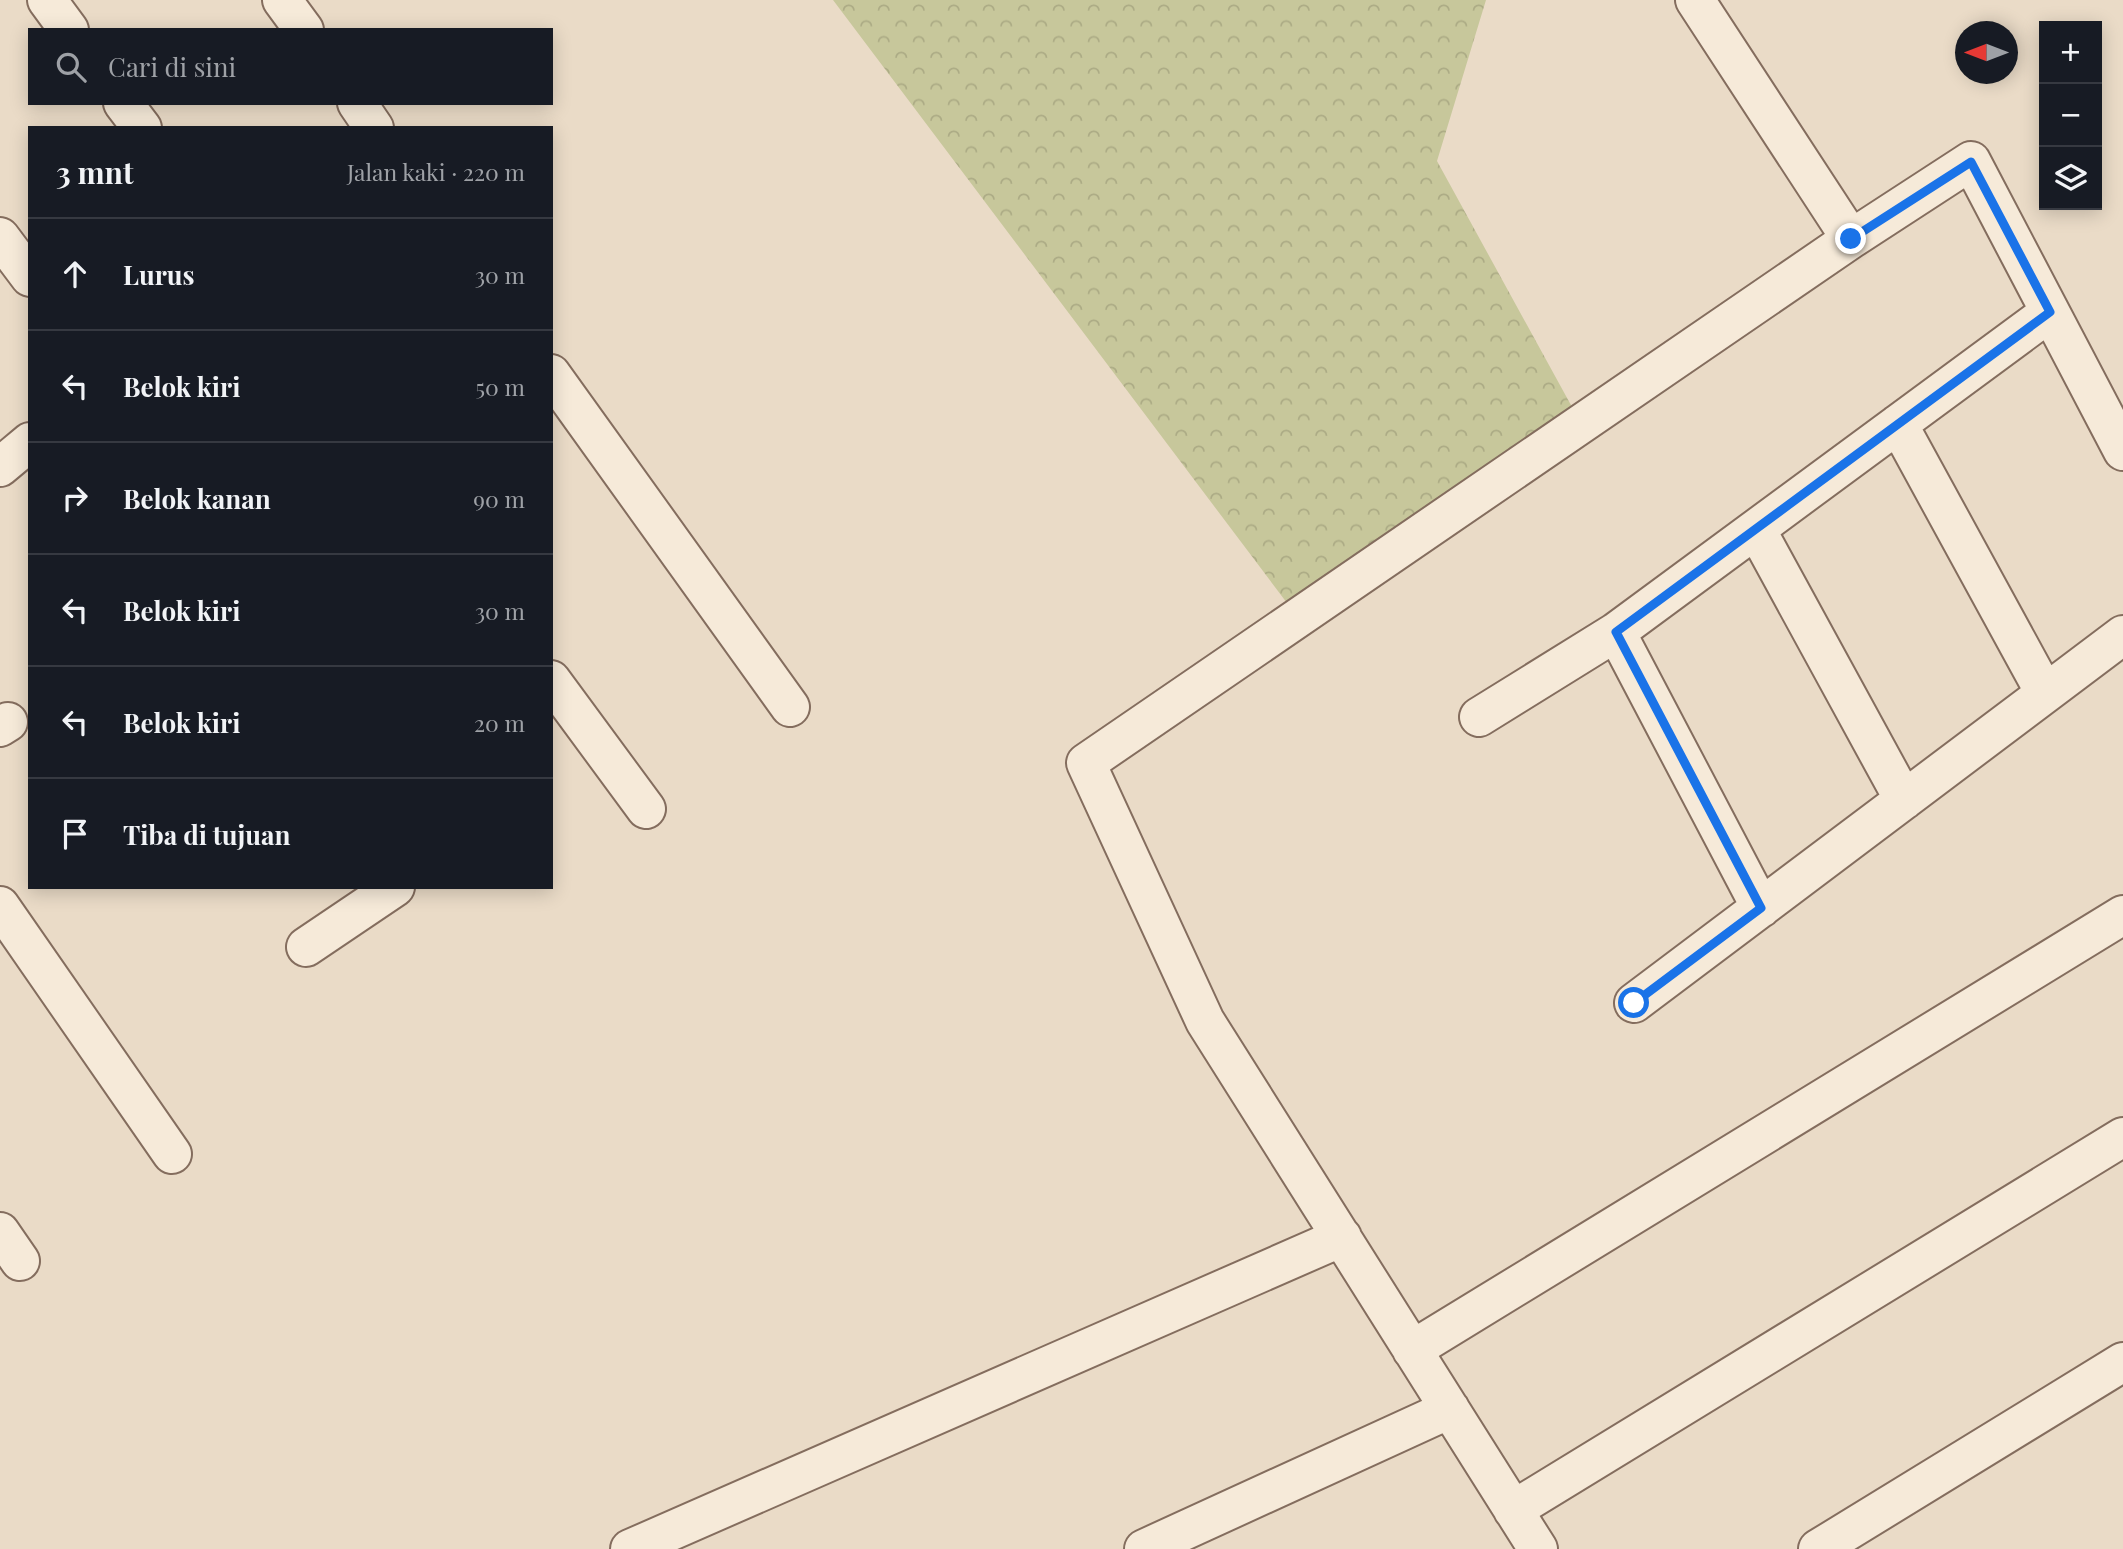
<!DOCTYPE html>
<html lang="id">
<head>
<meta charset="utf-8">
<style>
	:root { --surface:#171b24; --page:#20242c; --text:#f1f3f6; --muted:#9ea1a6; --line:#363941 }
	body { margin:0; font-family:"Playfair Display",serif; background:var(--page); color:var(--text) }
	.controls { position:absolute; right:21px; top:21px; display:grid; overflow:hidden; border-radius:0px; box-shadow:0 4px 18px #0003 }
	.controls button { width:63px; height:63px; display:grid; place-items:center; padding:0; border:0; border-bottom:2px solid var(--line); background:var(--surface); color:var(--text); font:35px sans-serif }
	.compass { position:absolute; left:1955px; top:21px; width:63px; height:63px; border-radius:50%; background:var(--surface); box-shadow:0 4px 18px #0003; rotate:270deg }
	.stop { position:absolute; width:21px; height:21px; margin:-16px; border:5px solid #1a73e8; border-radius:50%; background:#fff }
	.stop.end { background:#1a73e8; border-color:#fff; box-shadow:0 2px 7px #0008 }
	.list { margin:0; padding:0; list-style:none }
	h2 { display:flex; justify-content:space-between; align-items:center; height:91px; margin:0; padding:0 28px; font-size:30px }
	h2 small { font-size:23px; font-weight:400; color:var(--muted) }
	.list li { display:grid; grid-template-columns:46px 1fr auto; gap:21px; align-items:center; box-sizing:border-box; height:112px; padding:0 28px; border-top:2px solid var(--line) }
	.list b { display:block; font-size:26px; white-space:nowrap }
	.list em { font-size:23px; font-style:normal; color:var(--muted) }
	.icon { flex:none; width:38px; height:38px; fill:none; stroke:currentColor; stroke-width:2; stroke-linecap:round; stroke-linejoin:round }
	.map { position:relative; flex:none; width:2123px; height:1549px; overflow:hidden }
	.search { position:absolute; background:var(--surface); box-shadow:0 4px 18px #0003; left:28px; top:28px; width:525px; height:77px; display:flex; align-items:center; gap:18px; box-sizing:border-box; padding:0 24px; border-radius:0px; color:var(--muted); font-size:26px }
	.panel { position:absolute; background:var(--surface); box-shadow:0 4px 18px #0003; left:28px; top:126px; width:525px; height:763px; border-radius:0px }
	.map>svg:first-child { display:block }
	.forest { fill:url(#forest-crowns) }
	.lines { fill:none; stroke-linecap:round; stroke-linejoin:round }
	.minor-casing { stroke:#846d5e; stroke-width:42 }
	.minor { stroke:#f6ead9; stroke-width:38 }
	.route { stroke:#1a73e8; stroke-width:9 }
</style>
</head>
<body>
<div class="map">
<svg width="2123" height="1549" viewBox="0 0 2123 1549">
	<defs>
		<pattern id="forest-crowns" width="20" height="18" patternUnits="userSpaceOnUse" patternTransform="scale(1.75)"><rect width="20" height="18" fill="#c7c79b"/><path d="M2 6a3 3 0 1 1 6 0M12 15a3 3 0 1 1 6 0" fill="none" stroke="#acab85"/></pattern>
	</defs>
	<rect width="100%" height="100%" fill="#eadbc7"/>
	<path class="forest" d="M833,0h653l-49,161 135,246 -285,196z"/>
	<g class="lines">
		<defs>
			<path id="minor" d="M47,0l22,30
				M282,0l22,30
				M1695,0l156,239 120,-78 152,290
				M123,103l19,25
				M357,103l17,25
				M0,237l30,40
				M551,374l239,333
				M1898,424l147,269
				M0,467l30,-25
				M1756,529l148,271
				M551,680l95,129
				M1479,717l137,-85
				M0,727l8,-5
				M0,906l172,248
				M1761,908l-145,-276 434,-320
				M306,947l89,-60
				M1634,1003l489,-368
				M0,1232l20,29
				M1412,1350l711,-435
				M1513,1510l610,-373
				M630,1549l712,-312
				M1144,1549l306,-140
				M1538,1549l-333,-528 -119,-258 765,-524
				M1818,1549l305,-187"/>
		</defs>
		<use href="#minor" class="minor-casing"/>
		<use href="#minor" class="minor"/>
	</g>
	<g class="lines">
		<path class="route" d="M1634,1003l127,-95 -145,-276 434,-320 -79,-150 -120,77"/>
	</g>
</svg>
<div class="controls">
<button>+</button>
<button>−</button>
<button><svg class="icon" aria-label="layers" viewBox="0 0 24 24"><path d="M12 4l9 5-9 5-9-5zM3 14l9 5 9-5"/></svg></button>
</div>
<svg class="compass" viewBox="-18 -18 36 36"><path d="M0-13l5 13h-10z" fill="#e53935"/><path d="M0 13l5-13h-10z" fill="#9ea1a6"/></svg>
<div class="stop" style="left:1634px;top:1003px"></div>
<div class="stop end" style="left:1851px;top:239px"></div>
<div class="search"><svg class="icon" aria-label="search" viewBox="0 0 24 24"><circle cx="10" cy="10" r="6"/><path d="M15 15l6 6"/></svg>Cari di sini</div>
<section class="panel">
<h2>3 mnt<small>Jalan kaki · 220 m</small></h2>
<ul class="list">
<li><svg class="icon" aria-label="ahead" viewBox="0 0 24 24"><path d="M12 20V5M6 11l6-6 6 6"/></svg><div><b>Lurus</b></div><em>30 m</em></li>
<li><svg class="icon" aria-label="left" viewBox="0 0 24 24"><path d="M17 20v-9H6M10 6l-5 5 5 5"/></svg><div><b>Belok kiri</b></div><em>50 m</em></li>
<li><svg class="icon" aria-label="right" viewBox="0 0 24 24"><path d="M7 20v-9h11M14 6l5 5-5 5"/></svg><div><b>Belok kanan</b></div><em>90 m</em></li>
<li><svg class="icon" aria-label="left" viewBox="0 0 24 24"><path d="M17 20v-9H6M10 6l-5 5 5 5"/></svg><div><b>Belok kiri</b></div><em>30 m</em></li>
<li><svg class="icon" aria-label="left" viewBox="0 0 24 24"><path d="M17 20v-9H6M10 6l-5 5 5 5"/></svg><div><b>Belok kiri</b></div><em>20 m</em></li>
<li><svg class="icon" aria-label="arrive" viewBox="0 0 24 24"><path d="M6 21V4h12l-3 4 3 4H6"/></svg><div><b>Tiba di tujuan</b></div></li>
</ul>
</section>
</div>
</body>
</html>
